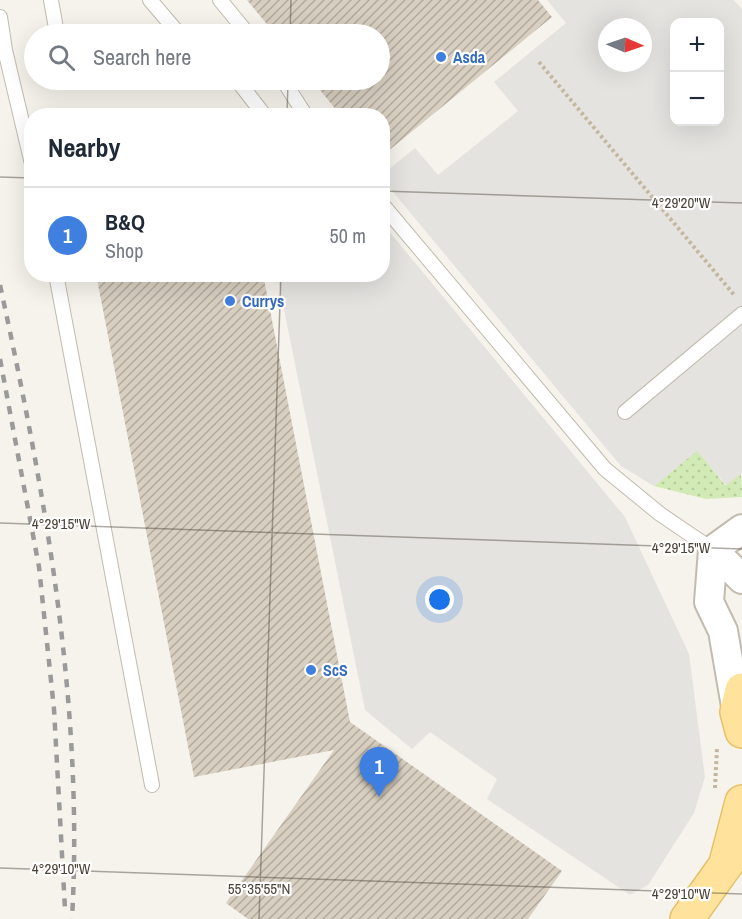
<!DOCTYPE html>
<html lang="en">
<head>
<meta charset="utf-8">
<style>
	:root { --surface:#fff; --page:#f2f2f3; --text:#1f2937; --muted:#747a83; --line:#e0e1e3; --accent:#7c3aed }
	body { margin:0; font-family:"Archivo Narrow",sans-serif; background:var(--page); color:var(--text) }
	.controls { position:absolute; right:18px; top:18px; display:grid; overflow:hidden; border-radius:12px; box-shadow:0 6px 24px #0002 }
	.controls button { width:54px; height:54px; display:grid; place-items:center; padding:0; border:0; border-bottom:2px solid var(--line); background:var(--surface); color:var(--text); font:30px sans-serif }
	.compass { position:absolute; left:598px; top:18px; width:54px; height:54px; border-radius:50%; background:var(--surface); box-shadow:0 6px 24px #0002; rotate:92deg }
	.you { position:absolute; left:440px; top:600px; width:21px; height:21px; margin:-15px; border:4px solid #fff; border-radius:50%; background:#1a73e8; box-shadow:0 0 0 9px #1a73e833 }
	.badge { display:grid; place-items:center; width:39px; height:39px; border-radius:50%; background:var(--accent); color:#fff; font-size:20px; font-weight:700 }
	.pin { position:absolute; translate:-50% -50px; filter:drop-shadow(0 2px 3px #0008) }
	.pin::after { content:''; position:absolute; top:32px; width:21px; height:18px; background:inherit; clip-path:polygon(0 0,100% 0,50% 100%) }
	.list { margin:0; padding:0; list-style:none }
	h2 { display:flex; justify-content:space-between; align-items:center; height:78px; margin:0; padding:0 24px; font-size:26px }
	h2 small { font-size:20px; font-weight:400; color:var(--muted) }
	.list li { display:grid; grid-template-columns:39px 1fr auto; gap:18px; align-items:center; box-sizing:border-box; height:96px; padding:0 24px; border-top:2px solid var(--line) }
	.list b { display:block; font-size:22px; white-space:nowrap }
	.list p { margin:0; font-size:20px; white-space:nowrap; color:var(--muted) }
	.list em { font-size:20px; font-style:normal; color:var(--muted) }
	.icon { flex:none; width:33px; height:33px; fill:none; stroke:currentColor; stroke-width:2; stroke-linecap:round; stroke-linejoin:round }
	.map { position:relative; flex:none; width:742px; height:919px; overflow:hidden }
	.search { position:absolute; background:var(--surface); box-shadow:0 6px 24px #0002; left:24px; top:24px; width:366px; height:66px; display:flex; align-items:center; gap:15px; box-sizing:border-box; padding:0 21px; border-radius:33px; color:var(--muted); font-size:22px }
	.panel { position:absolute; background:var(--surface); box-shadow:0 6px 24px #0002; left:24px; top:108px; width:366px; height:174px; border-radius:24px }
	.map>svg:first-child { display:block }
	.grass { fill:url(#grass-dots) }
	.parking { fill:#e5e3e0; fill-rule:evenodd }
	.building { fill:url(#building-hatch) }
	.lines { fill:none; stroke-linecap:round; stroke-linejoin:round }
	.lane-casing { stroke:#c2bbae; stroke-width:16 }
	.street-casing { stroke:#c2bbae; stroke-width:32 }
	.primary-casing { stroke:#e6c16a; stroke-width:36 }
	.path { stroke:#c4b79f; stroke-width:4; stroke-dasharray:3 3; stroke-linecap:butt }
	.lane { stroke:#fff; stroke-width:14 }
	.street { stroke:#fff; stroke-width:28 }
	.primary { stroke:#ffe39c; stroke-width:33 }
	.rail { stroke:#9a9a9a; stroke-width:4.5; stroke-dasharray:8 8; stroke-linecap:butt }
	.ticks { fill:none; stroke:#4b4439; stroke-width:1.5; stroke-opacity:0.45 }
	.shop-dot { fill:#3f7fe0; stroke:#fff; stroke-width:2 }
	.labels { text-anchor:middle; stroke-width:4.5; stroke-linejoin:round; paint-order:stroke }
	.shop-label { font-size:16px; font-weight:bold; fill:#366cbe; stroke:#fff; text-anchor:start }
	.ticks-label { font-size:15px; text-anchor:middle; fill:#4b4439; stroke:#fff; stroke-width:4.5; stroke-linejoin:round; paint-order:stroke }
</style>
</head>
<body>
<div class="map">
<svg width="742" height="919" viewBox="0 0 742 919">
	<defs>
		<pattern id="grass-dots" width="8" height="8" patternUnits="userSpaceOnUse" patternTransform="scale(1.5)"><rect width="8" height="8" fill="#d2eab5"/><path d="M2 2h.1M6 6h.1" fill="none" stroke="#b6ca9c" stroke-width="1.8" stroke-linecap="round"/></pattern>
		<pattern id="building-hatch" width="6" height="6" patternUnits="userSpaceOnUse" patternTransform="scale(1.5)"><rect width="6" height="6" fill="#d8cfc1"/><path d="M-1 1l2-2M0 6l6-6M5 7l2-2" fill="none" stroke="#b1aa9e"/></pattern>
	</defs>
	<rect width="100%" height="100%" fill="#f6f3ec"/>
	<path class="grass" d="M697,450l28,35 16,-12 1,24 -36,2 -52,-13z"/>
	<path class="parking" d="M547,0h187l8,9v464l-16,12 -29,-34 -43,35 -33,-20 -238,-286v-6l32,-26 23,27 80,-64 -24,-29 72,-59zM674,22h46v100h-46zM607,27h36v36h-36z
		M383,224l242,293 64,137 16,123 -11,36 -46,72 -18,10 -143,-96 10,-20 -67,-47 -18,17 -47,-39 -88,-435 105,-1z"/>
	<path class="building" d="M247,0h291l14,17 -170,139v-40h-41l-29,-36h68v-46h-105z
		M96,274h167l87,448 212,149 -34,48h-280l-22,-16 108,-153 -140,27z"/>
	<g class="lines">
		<defs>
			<path id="lane" d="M51,0l6,34
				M150,0l29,34
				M220,0l28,34
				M0,17l5,33 27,114
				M68,80v2l12,-2
				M237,80l28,36
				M283,80l23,36
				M382,204l223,265 55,45 53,36
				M56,274l96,511
				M625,412l117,-98"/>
			<path id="street" d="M713,550l-4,52 14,29 14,81
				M713,550l29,29
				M713,550l29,-21"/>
			<path id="primary" d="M742,690l-5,22 5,19
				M726,863l16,-61
				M687,919l55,-77"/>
		</defs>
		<use href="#lane" class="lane-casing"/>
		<use href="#street" class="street-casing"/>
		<use href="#primary" class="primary-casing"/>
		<path class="path" d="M539,62l196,234
			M715,788l2,-40"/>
		<use href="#lane" class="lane"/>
		<use href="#street" class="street"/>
		<use href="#primary" class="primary"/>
		<path class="rail" d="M0,285c45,208 84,421 72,634
			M0,359l39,208 15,142 11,200"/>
	</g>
	<path class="ticks" d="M290,34l1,-34M287,116l1,-36M0,177l32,1M382,191l360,12M0,523l742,26M0,868l742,26M259,919l22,-645"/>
	<g class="shop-dot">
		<circle cx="441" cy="57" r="6"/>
		<circle cx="230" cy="301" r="6"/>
		<circle cx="311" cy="670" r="6"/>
	</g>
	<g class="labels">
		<g class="shop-label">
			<text x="453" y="63">Asda</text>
			<text x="242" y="307">Currys</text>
			<text x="323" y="676">ScS</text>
		</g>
	</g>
	<g class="ticks-label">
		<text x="681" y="208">4°29'20"W</text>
		<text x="61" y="529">4°29'15"W</text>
		<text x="681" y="553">4°29'15"W</text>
		<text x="61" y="874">4°29'10"W</text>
		<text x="259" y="894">55°35'55"N</text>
		<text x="681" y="899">4°29'10"W</text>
	</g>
</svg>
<div class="controls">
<button>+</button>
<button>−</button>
</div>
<svg class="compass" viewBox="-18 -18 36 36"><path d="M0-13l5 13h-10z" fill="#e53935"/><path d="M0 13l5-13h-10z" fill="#747a83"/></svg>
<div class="you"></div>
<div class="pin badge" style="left:379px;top:797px;background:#3f7fe0">1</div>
<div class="search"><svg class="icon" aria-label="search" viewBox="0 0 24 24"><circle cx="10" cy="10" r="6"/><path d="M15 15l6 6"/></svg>Search here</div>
<section class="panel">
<h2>Nearby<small></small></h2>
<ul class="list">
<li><span class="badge" style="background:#3f7fe0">1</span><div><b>B&amp;Q</b><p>Shop</p></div><em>50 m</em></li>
</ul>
</section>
</div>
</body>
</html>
